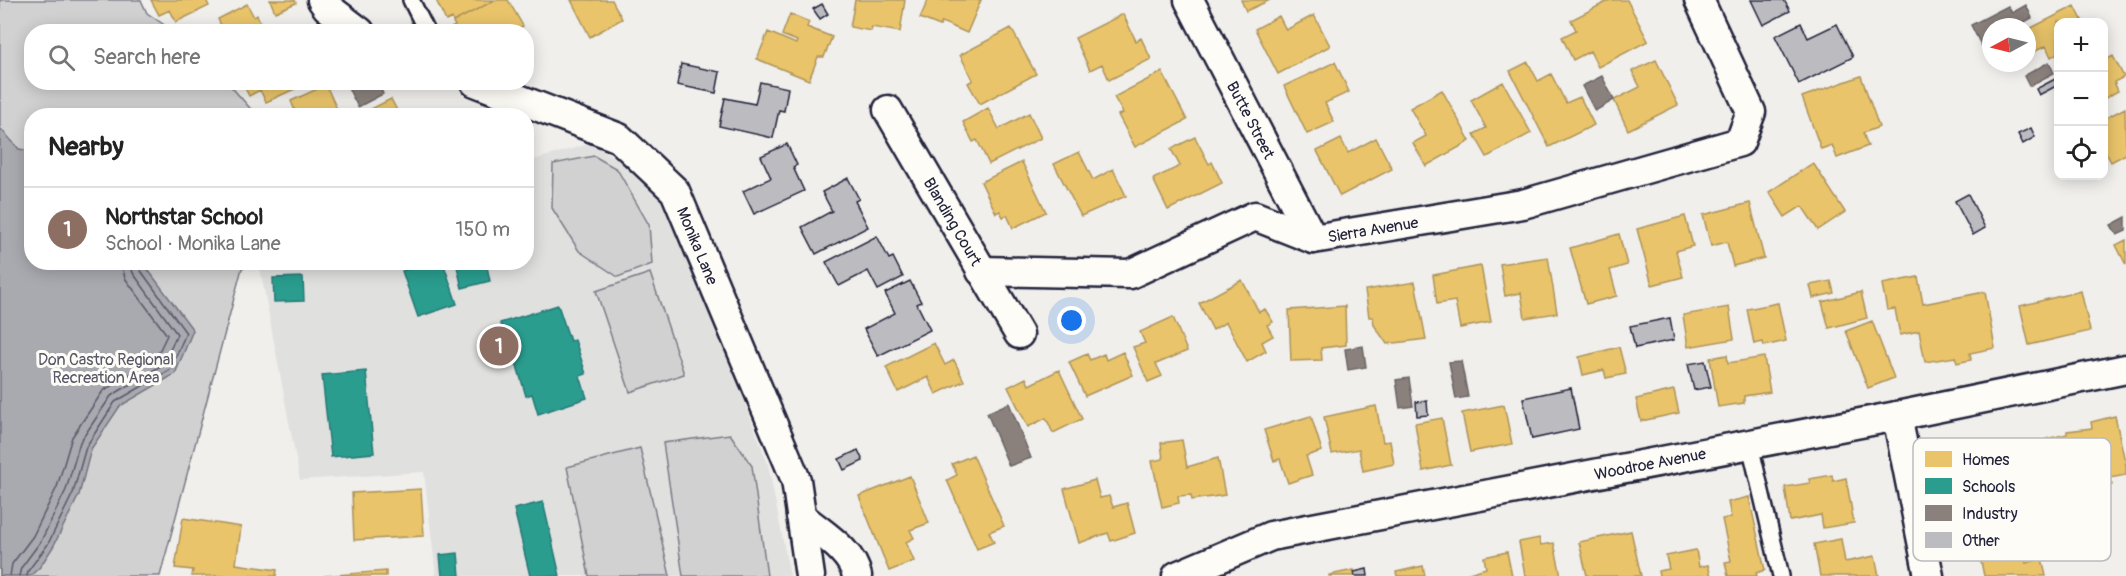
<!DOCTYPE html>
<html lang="en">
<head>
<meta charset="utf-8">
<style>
	:root { --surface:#fff; --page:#f2f2f2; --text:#222; --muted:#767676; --line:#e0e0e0; --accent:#d1495b }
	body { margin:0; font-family:Pangolin,sans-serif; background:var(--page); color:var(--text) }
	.controls { position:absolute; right:18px; top:18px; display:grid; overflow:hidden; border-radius:12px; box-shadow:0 3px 15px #0003 }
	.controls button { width:54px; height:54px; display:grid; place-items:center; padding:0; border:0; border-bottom:2px solid var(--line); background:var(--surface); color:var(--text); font:30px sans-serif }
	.compass { position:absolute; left:1982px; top:18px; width:54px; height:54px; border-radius:50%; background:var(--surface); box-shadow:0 3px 15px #0003; rotate:263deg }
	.you { position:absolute; left:1072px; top:321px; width:21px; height:21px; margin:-15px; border:4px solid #fff; border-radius:50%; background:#1a73e8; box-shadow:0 0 0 9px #1a73e833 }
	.badge { display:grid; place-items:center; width:39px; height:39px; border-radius:50%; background:var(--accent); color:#fff; font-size:20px; font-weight:700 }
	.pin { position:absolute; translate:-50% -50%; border:3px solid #fff; box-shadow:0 2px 6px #0006 }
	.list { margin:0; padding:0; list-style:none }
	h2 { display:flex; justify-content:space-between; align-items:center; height:78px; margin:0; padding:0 24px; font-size:26px }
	h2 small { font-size:20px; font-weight:400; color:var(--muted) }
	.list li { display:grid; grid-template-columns:39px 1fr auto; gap:18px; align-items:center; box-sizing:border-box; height:84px; padding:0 24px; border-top:2px solid var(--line) }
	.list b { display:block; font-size:22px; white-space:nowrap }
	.list p { margin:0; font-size:20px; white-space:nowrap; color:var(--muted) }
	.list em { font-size:20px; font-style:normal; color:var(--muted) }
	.icon { flex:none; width:33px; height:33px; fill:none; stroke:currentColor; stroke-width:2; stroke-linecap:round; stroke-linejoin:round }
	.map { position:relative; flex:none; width:2126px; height:576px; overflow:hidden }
	.search { position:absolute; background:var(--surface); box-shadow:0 3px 15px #0003; left:24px; top:24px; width:510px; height:66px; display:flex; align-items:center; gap:15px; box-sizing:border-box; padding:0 21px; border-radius:24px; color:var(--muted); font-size:22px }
	.panel { position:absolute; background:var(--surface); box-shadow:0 3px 15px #0003; left:24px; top:108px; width:510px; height:162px; border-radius:24px }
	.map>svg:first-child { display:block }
	.built { fill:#e0e0df }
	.green { fill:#d2d1d1; stroke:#7a7a86; stroke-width:1.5 }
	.water { fill:#a9a9b0; stroke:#737381; stroke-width:1.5 }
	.homes { fill:#e9c46a; stroke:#ad935c; stroke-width:1.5 }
	.schools { fill:#2a9d8f; stroke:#287876; stroke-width:1.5 }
	.industry { fill:#8a817c; stroke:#6b6468; stroke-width:1.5 }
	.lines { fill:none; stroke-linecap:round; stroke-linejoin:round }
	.shore { stroke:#58586a; stroke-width:1.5 }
	.building { fill:#bcbcc0; stroke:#22223b; stroke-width:1.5 }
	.lane-casing { stroke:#22223b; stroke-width:20 }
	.street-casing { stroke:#22223b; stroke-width:33 }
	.lane { stroke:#fdfcf7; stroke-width:15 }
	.street { stroke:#fdfcf7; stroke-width:28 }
	.labels { text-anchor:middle; stroke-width:6; stroke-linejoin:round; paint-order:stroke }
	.street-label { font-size:16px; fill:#22223b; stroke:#fdfcf7 }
	.park-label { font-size:16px; fill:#575768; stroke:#fdfcf7 }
	.key { fill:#fdfcf7; stroke:#bbbbbf; stroke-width:1.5 }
	.key-label { font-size:16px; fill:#22223b }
</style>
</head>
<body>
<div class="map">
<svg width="2126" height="576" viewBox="0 0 2126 576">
	<rect width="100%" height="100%" fill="#f0efec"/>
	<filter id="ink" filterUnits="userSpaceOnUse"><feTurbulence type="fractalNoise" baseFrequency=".0167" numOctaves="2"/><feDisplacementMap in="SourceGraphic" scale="12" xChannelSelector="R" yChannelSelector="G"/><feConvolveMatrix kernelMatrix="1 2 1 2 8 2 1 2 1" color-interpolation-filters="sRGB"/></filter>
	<g filter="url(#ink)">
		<path class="built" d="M592,143l73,48 103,273 22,112h-354l-12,-104 -124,8 -41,-217 267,-1 1,-100z"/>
		<path class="green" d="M0,0h141l6,13 26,18 -141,1v50l196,1 28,32 -224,1v146l221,1 -11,5 -82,308h-160z
			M594,156l23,13 32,56 3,39 -34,13 -39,-26 -27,-43 1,-44z
			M650,273l34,101 -54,18 -34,-101z
			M730,434l22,32 15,110h-84l-20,-133z
			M640,448l30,128h-81l-22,-109z"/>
		<path class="water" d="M0,128l19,21 12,2 1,111 108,1 6,4 47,63 -18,44 -55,32 -29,43 -12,46 -26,52 -13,20 -10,9h-30z"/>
		<path class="homes" d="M151,0h55l3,6 -33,16 -6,-12 -11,5z
			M270,0h25l1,3 -21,9z
			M436,0h59l-42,22 -1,-4 -6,3z
			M495,0h13l15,26 -10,6h-61l-1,-4 4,-2 -2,-4z
			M571,0h41l10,19 -32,18z
			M855,0h50l-5,32 -28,-5 -1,4 -21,-4z
			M928,0h53l-14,33 -25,-11 -2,4 -20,-8z
			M1241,0h29l-24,11z
			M1610,0h17l21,41 -50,26 -8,-16 -17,9 -11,-23 14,-7 -5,-10z
			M247,4l7,13 3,-2 8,17h-41l-6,-13z
			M2075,6l8,16h-25v31l-7,4 -5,-11 -19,9v-25z
			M790,14l19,8 -2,5 25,10 -8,20h-6l-9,23 -52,-21 11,-27 28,12 1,-3 -15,-6z
			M1123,14l13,27 5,-3 10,21 -42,21 -7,-16 -12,6 -15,-32z
			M1314,15l16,31 -52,28 -23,-45 24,-13 7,14z
			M1011,28l25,46 -56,30 -12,-21 5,-3 -13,-25z
			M2113,56l11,21 -10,5 4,9 -14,8v-38z
			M1656,60l22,45 -50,25 -14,-30 26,-13 -8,-16z
			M1335,62l14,30 -24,11 9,19 -27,12 -23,-48z
			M1528,62l10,19 13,-7 15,29 14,-6 14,28 -45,22 -39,-76z
			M1162,72l25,48 -52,27 -17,-32 5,-2 -9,-16z
			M1861,76l18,51 -16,6 5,13 -31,12 -5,-13 -11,4 -19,-52z
			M242,82h55l2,5 -33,15 -6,-12 -11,6z
			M1503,82l28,51 -44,24 -13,-23 12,-6 -15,-28z
			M326,85l14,31h-43l-6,-15z
			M1442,90l28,51 -44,25 -13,-23 13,-7 -16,-28z
			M391,99l9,17h-25l-4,-7z
			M988,108l11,21 30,-16 12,25 -52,26 -12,-24 -4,2 -10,-20z
			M2125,108l1,46 -15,8 -7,-13v-30z
			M1195,137l14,27 3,-2 10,21 -54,27 -15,-31 27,-13 -9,-17z
			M1376,138l16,31 -52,27 -23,-45 24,-12 7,14z
			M1079,152l14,28 20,-11 13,27 -45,20 -27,-52z
			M1022,162l24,50 -33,16 -6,-13 -4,2 -3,-6 -4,2 -15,-31z
			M1813,163l32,49 -27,18 -16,-24 -17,11 -16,-25z
			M1750,203l14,55 -31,8 -6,-24 -16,4 -8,-31z
			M1685,216l8,30 -17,5 7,26 -31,8 -15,-56z
			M1619,234l8,31 -17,5 7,26 -31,8 -16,-56z
			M2126,240v25l-10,-20z
			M1548,257l9,56 -32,5 -4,-25 -16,3 -5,-32z
			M1481,266l10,56 -31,6 -5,-27 -18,3 -4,-29z
			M1918,277l5,27 62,-12 10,56 -25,5 1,7 -14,3 -2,-6 -30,5 -6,-31 -19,4 -5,-26 -8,1 -5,-26z
			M1242,280l17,32 6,-3 8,13 -6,3 6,11 -11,6 4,9 -19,11 -21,-40 -13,8 -14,-27z
			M1831,281l3,12 -21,5 -3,-13z
			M1415,282l11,57 -39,5 -13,-19 -1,-8h-4l-4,-27z
			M2081,291l9,40 -61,14 -9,-39z
			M1861,292l6,26 -38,10 -7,-26z
			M1778,303l8,38 -22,5 -1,-4 -9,2 -7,-35z
			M1345,306l1,39 -25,3 1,12 -31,1 -2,-51z
			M1729,307l5,32 -46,8 -5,-32z
			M1173,317l14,34 -31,13 6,12 -14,6 -15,-35 12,-4 -5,-11z
			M1872,321l22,57 -26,10 -22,-57z
			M934,343l11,22 9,-5 10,21 -28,13 -8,-17 -30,15 -12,-25z
			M1619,347l7,27 -20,4 -2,-8 -21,5 -4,-18z
			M1123,352l10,23 -48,21 -16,-34 18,-8 3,6 14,-6 2,6z
			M1727,355l1,8 36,-6 6,35 -26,4v7l-26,4 -8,-49z
			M1059,370l23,49 -29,14 -7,-15 -18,9 -20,-40 18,-9 3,7z
			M1674,390l5,23 -38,8 -5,-22z
			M1504,405l8,39 -42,8 -8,-39z
			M1376,406l7,36 7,-1 4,23 -31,7 -4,-22 -27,5 -8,-37z
			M1311,416l11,35 -16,5 6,19 -24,8 -8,-24 -6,2 -10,-31z
			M2115,416l11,50v9l-16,3 2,7 -35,8 -2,-10 -19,4 -10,-48 21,-5v-3l25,-3 -1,-6z
			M1442,418l9,47 -28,6 -8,-48z
			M1182,440l5,27 31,-9 7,37 -33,5 -1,-5 -13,1 1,7 -17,4 -10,-46 11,-2 -2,-16z
			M973,455l31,71 -15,6 5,10 -17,7 -30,-69 10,-5 -5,-11z
			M1832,475l1,6 13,-3 8,45 -31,5 -2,-13 -31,6 -5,-34 25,-4 -1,-4z
			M910,476l19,47 -19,7 4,8 -8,4 8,19 -25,10 -30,-75z
			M1095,480l5,18 9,-2 4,11 14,-4 8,30 -24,8 -3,-8 -29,10 -15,-54z
			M421,489l3,47 -70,4 -2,-47z
			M1749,497l16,73 -9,3 1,3h-29l-3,-14 6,-1 -9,-42 9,-2 -3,-15z
			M183,518l58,9 -5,37 41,6 -1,6h-84l1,-6 -18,-2z
			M1631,531l10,45h-54l-8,-34z
			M1539,538l2,7 13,-2 7,33h-36l-6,-34z
			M1841,539l4,23 30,-6 4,20h-59l-6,-32z
			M2021,543l5,20 16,-4 4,17h-62l-5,-24z
			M1696,550l3,17 9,-2 3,11h-52l-1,-5 11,-2 -3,-13z
			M1507,552l5,24h-53l27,-8 -2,-11z
			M1423,566l2,10h-28l-1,-4z
			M1354,570l1,6h-26v-1z
			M386,571v5h-62z"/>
		<path class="schools" d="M411,262h32l14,42 -39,13 -16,-46 11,-4z
			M456,262h30l4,19 -28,7z
			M303,277l1,24 -30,1 -1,-24z
			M558,305l12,36 5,-1 11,34 -6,2 7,22 -49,16 -6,-20 -6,2 -11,-37 6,-1 -5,-14 -8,3 -8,-24z
			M366,371l8,82 -43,4 -9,-82z
			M543,502l17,74h-30l-16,-67z
			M458,553l2,23h-18l-2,-21z"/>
		<path class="industry" d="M2026,5l6,13 -17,9h-24v13l-10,5 -10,-20 37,-19 4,7z
			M320,21l5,11h-26z
			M2049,62l5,11 -25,13 -5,-10z
			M1602,76l12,24 -19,11 -13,-25z
			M345,82h33l5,12 -25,13z
			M2126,217v14l-9,4 -6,-10z
			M1363,346l3,21 -18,3 -3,-21z
			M1461,361l7,36 -12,2 -7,-37z
			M1409,378l4,28 -13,2 -4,-28z
			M1009,403l22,55 -22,8 -22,-53z"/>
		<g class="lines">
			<path class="shore" d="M10,576l2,-12 21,-28 24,-49 15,-50 31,-46 53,-33 11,-23 -42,-57 -4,-16
				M19,576l2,-8 20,-27 25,-51 14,-48 31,-46 53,-32 13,-30 -44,-61 -3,-11
				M27,576l1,-5 20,-27 25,-51 13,-46 29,-45 55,-32 16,-37 -47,-65 -1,-6"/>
		</g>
		<path class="building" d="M1751,0h33l6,11 -27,14z
			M822,4l6,10 -8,5 -7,-10z
			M1801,23l7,15 29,-14 16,33 -54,27 -24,-48z
			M681,64l39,8 -4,21 -39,-8z
			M2057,78l1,7 -19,10 -3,-6z
			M760,82l28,6 -4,23 -5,-1 -6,28 -54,-12 6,-28 30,6z
			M2031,128l4,9 -12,7 -5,-10z
			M787,144l10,21 -4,2 11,24 -50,23 -11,-23 28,-13 -10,-22z
			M848,178l11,21 -4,2 13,26 -52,27 -14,-27 30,-16 -10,-19z
			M1968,194l17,34 -12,7 -18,-34z
			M877,236l12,23 4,-2 10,20 -25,13 -10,-19 -29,15 -13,-24z
			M910,281l11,21 -4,2 13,26 -52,26 -14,-27 31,-16 -10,-20z
			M1670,318l4,22 -39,8 -5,-22z
			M1705,361l6,26 -17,3 -6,-26z
			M1571,388l8,41 -47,10 -9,-41z
			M1427,401l1,14 -11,1 -1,-14z
			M858,450l5,11 -19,9 -5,-11z
			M1367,569l1,7h-13l-1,-4z"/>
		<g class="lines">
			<defs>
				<path id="lane" d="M411,0l16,32
					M1750,445l31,131"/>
				<g id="street">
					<path d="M322,0l5,7 33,25"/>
					<path id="s1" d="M1189,0l124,239"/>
					<path id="s2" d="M475,82l144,56 56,53 121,289 14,96"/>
					<path id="s3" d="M888,110l131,224"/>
					<path id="s4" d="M981,271l149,3 125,-58 58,23 210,-35 217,-62 11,-30 -52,-112"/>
					<path d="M1897,416l32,160"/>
					<path d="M801,516c19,17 51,34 56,60"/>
					<path id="s5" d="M1177,576l94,-40 626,-120 229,-47"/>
				</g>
			</defs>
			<use href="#lane" class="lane-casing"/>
			<use href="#street" class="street-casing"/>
			<use href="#lane" class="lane"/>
			<use href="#street" class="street"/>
		</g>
	</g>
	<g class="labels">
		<g class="street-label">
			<text dy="6" stroke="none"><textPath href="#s1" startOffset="135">Butte Street</textPath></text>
			<text dy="6" stroke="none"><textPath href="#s3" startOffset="129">Blanding Court</textPath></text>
			<text dy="6" stroke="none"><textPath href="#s4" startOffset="410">Sierra Avenue</textPath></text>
			<text dy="6" stroke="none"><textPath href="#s2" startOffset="291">Monika Lane</textPath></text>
			<text dy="6" stroke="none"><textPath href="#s5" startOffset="488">Woodroe Avenue</textPath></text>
		</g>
		<g class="park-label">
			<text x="106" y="365">Don Castro Regional<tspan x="106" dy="18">Recreation Area</tspan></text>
		</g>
	</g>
	<rect x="1913" y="438" width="198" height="123" rx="9" class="key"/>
	<rect x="1925" y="451" width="27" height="16" fill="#e9c46a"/>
	<rect x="1925" y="478" width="27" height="16" fill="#2a9d8f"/>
	<rect x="1925" y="505" width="27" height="16" fill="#8a817c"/>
	<rect x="1925" y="532" width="27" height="16" fill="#bcbcc0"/>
	<g class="key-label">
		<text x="1962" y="465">Homes</text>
		<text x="1962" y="492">Schools</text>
		<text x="1962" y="519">Industry</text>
		<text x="1962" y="546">Other</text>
	</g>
</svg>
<div class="controls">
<button>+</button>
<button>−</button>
<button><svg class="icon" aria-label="locate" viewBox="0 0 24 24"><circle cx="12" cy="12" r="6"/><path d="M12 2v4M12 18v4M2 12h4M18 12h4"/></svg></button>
</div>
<svg class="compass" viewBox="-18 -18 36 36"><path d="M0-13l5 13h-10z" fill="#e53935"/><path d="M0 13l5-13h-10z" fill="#767676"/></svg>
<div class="you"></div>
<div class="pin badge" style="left:499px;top:346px;background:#8d6e63">1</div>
<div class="search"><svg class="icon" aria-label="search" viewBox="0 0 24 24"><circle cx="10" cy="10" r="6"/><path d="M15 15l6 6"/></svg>Search here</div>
<section class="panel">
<h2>Nearby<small></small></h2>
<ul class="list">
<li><span class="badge" style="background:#8d6e63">1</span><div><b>Northstar School</b><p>School · Monika Lane</p></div><em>150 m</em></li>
</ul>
</section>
</div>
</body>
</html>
